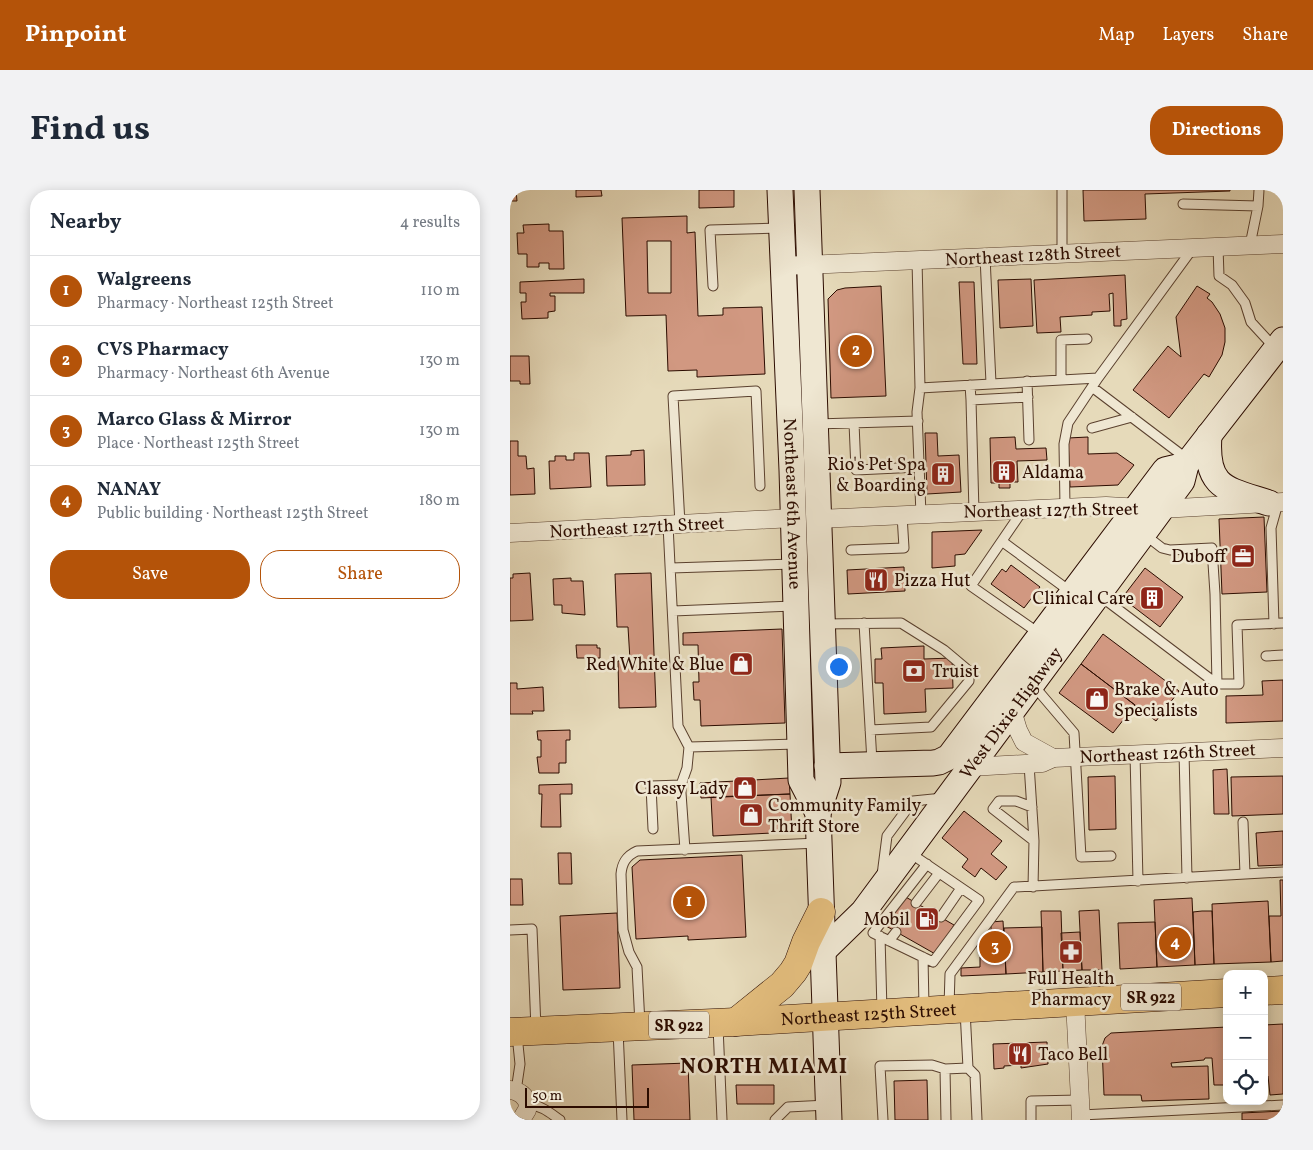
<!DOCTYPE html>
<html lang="en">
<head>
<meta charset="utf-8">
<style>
	:root { --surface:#fff; --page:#f2f2f3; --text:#1f2937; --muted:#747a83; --line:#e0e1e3; --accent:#b45309 }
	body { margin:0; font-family:Vollkorn,serif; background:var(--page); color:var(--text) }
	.controls { position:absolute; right:15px; bottom:15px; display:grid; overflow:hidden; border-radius:10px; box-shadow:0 2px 12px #0003 }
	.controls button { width:45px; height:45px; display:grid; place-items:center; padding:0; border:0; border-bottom:1px solid var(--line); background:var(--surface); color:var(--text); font:25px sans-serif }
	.scale { position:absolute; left:15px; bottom:12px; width:124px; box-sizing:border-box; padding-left:5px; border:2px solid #2c0c00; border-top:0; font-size:14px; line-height:18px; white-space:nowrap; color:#2c0c00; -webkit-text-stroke:4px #efe7d2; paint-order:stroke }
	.you { position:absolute; left:328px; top:476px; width:18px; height:18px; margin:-12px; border:4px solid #fff; border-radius:50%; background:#1a73e8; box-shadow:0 0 0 8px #1a73e833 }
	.badge { display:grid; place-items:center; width:32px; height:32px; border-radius:50%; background:var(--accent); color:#fff; font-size:16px; font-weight:700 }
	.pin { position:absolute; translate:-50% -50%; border:2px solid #fff; box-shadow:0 1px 5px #0006 }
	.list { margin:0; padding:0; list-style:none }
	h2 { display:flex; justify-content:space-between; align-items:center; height:65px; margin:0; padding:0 20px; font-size:21px }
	h2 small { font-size:16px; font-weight:400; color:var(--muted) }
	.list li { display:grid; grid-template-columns:32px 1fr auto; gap:15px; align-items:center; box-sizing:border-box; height:70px; padding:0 20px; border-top:1px solid var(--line) }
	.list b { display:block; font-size:19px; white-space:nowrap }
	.list p { margin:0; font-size:16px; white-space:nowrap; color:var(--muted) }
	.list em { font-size:16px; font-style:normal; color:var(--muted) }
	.actions { display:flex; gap:10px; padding:15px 20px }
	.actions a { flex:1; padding:11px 0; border:1px solid var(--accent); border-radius:20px; text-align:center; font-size:18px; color:var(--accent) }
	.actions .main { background:var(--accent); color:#fff }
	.icon { flex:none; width:28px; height:28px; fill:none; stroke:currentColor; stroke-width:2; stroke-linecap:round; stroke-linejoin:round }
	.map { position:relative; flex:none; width:773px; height:930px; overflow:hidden; border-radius:20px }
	header { display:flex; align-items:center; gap:30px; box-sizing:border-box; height:70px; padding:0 25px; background:var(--accent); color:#fff }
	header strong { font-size:24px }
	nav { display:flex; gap:28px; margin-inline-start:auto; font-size:18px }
	.intro { display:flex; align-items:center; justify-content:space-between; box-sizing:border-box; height:120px; padding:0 30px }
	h1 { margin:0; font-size:35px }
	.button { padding:12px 22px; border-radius:20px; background:var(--accent); color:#fff; font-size:18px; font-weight:700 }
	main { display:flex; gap:30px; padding:0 30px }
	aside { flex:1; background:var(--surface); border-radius:20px; box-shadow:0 2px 12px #0003 }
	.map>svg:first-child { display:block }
	.building { fill:#d19881; stroke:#2c0c00; fill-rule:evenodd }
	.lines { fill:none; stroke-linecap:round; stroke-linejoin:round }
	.service-casing { stroke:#5a402e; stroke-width:11 }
	.minor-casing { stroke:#5a402e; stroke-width:19 }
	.secondary-casing { stroke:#2c0c00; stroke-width:27 }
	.primary-casing { stroke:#2c0c00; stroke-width:29 }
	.service { stroke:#efe7d2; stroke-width:9 }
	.minor { stroke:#efe7d2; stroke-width:18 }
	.secondary { stroke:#efe7d2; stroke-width:25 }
	.primary { stroke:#e3bd7d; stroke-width:28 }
	.labels { text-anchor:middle; stroke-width:5; stroke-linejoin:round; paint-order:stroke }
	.shield { fill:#efe7d2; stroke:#664e3f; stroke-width:1 }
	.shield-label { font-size:16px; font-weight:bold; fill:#2c0c00 }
	.street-label { font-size:18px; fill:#2c0c00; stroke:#efe7d2 }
	.poi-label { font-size:18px; fill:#2c0c00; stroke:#efe7d2; text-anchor:end }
	.district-label { font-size:22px; font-weight:bold; letter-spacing:1px; fill:#2c0c00; stroke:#efe7d2 }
</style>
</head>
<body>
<header>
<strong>Pinpoint</strong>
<nav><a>Map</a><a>Layers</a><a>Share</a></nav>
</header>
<div class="intro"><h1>Find us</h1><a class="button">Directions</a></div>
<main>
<aside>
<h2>Nearby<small>4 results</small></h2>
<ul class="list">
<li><span class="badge">1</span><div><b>Walgreens</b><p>Pharmacy · Northeast 125th Street</p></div><em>110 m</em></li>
<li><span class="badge">2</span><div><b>CVS Pharmacy</b><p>Pharmacy · Northeast 6th Avenue</p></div><em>130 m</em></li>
<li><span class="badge">3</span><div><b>Marco Glass &amp; Mirror</b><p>Place · Northeast 125th Street</p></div><em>130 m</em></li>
<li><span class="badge">4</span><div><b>NANAY</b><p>Public building · Northeast 125th Street</p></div><em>180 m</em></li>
</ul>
<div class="actions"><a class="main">Save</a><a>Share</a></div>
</aside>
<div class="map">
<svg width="773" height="930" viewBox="0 0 773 930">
	<rect width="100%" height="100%" fill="#e6daba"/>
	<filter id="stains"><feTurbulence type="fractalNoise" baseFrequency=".004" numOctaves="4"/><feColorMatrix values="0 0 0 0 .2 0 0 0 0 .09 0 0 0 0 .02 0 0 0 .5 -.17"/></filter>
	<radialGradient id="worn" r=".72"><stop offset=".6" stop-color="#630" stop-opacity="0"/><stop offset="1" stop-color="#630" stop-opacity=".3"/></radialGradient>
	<path class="building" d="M0,0h6l1,11h-7z
		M66,0h25l1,6 -26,1z
		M189,0h35v17l-35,1z
		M573,0h147v1l-85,3 1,25 -62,2z
		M177,26v17l8,-1 3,84 25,-1v-7l39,-1 3,67 -68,3v-7l-29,1 -2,-56 -40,1 -4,-98zM137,51h24v52h-23z
		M39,34v7h14l1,38h-15v-6h-10v4h-12v-13h-9l-1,-21h7l-1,-8z
		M615,85l2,44 -6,1v6h-7l-1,-33 -4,1 1,17 -18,1v3l-32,2 1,15 -24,1 -3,-53z
		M74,89v14h-34v3h5v15l-7,1v6l-26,1 -1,-17h5v-9h-6v-11z
		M521,89l2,47 -33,2 -2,-48z
		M449,92h15l3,82h-14z
		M371,96l5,110 -55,2 -3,-99 9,-9 8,-2z
		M687,96l13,8 -3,4 5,4 8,12 5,14v14l-3,13 -13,22 -5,-3 -35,44 -36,-28 35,-44 13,11 -5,-40z
		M0,166h19l1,28h-10v-3h-10z
		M415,243h12l1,23 21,-1 2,37 -34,2z
		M505,247l1,12 30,-1 1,12 -30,1 1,21h-8v6h-11v-5h-8l-1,-45z
		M578,247v17l29,-1 17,12 -16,20 -48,2 -2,-49z
		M0,251h8v15h8l1,13 7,-1 1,26 -25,1z
		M134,260l1,35 -38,1 -1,-30 25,-1v-4z
		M64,263h15l2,34 -41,2 -1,-28h6v-5h11v4h8z
		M754,327l3,75 -45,2 -3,-75z
		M472,340l-17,24 -10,1v11l-23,2v-36z
		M501,375l29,22 -16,21 -33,-24 11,-15 4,3z
		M394,377l1,24 -57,3 -1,-24z
		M635,378l38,29 -23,30 -38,-29z
		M20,383l3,47 -23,1v-43h3v-4z
		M141,383l5,134 -37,1 -1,-47 12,-1 -2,-33h-11l-2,-53z
		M61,388v3h12l2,34 -23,-2v-8h-8l-1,-26z
		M272,439l3,94 -84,3 -1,-26h-6l-1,-18h6l-1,-37h-15v-12z
		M593,444l76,57 -23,30 -75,-57z
		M66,455h21v3h3v10h-23z
		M414,456v13l28,-1 1,30 -28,1 1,23 -42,2 -1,-31h-8v-24h7l-1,-11z
		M571,474l54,41 -22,28 -54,-40z
		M773,490v41l-57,2v-27l37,-1 -1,-14z
		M0,493h7v6l26,-2 1,24h-12l1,3h-23z
		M60,540v10h-4v23h-7v10h-20l-2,-16h4v-17h-3l-1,-9z
		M717,579l2,45h-15l-1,-44z
		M605,586l1,53 -27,1 -1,-53z
		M773,586v38l-51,2 -1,-39z
		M279,588l1,16 -89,4 -1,-15z
		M62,594v10h-12l1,33h-20l1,-33h-3v-9z
		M280,604l2,38 -79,4 -2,-39z
		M454,621l38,30 -11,13 16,13 -11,13 -15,-12 -6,9 -13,-10 6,-8 -26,-21z
		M773,641v34l-25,1 -2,-33z
		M48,663h13l1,31h-13z
		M232,665l4,82 -58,3v-4l-52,3 -4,-72 8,-7z
		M0,689h12l1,26h-13z
		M770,690h3v81l-12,1 -2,-46h12z
		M394,706l50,29 -17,30 -51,-29z
		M682,708l3,67 -38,2 -3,-67z
		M758,711l3,61 -57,2 -2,-60z
		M589,720l3,60h-20l-3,-59z
		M531,721h20l2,60 -20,1z
		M692,721h10l2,53 -19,1 -2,-53z
		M107,723l3,75 -57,2 -3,-74z
		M493,731l3,53 -45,2v-8l19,-1v-10h5l-1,-20 7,-1v-14z
		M645,732l2,45 -37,2 -2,-46z
		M532,737l1,45 -37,2 -2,-46z
		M570,742l2,38 -19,1 -2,-38z
		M773,834v70l-13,1 -2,-19h-4v-51z
		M717,837v58h-13l-2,-27h-7l-1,2 -33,3 1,4 36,-1 1,33 -67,2 -1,-6h-37l-2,-49 3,-8 6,-5z
		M537,852l1,22 -27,4v-3l-17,1v2l-10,1 -1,-25z
		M178,873l2,57h-56l-2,-55z
		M417,890l1,40h-33l-1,-39z
		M226,895h38v19h-37z
		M773,921v9h-41v-7z"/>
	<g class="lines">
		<defs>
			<path id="service" d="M552,0v64
				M673,14l75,2
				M740,55l8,-39 1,-16
				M708,57l1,29 13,9 13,18 6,19 23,25
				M475,67l6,126
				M407,70l3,128
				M203,96l-3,-56 70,-2
				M551,189v-39l26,-1
				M517,191l2,59
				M460,195l1,15 57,-3
				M582,197l95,72
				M461,210l3,112
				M344,233l2,47 63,-3
				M306,234l102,-3
				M582,238l40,-11
				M555,317l-1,-63 4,-21 30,-45 95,-130
				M513,320l-52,76 69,48
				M411,325l-4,-103 3,-24 178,-10
				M170,334l-7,-128 83,-5 4,95
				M158,335l10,201 11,21
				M634,344l18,14 8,2 42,-2 3,46 2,90
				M493,352l68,50
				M341,360l53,-2 -2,-33
				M161,378l122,-4
				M589,405l118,89h22l-2,-59 46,-2
				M163,421l120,-5
				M354,433l8,139
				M313,434l78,-1 43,27 25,21v10l-38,46 -61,3
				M764,434l-3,-96 7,-25
				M756,466l17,-1
				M524,496l40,47 7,124 30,-1
				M674,562l3,126
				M625,564l3,127
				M519,574l5,77 -1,46
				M522,617l-16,-6h-17l-6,8 41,32
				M733,632l2,52
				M143,639l-2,-43 30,-1
				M175,660l-4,-57v-8l6,-17 2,-21 108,-3
				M400,663l69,47 -46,62 -60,-29 54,-69
				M372,685l5,-39 26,-35 30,-3
				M406,713l23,-30
				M431,727l20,-29
				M0,740l22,-1 4,100
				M370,746l2,75
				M379,751l7,-9
				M413,767l1,50
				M439,817l1,-33 64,-87 269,-15
				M455,820l3,58 7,7 2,45
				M130,834l-3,-57 -8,-15 -6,-22 -2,-56c1,-11 5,-18 16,-23l181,-8
				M208,836l4,94
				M108,840l4,90
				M435,879l1,51
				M6,901l4,-27 -3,-29
				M18,914c14,2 21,8 32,16
				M571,925l202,-10
				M265,930l13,-13 39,-2
				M373,930l-3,-54 52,-1 13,4 23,-1
				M521,930v-19l49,-1"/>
			<g id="minor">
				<path d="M272,76l501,-22"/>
				<path d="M308,329l288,-13 55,3 122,-7"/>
				<path d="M0,343l283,-15"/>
				<path d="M502,520l6,20 6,12 29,16"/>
				<path id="s1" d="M460,577l72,-4 11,-5 230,-10"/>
				<path d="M565,811l6,119"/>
				<path d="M0,900c9,1 15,5 18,14l-1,6 -6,10"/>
			</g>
			<g id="secondary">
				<path id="s2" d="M270,0l12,280 9,310 17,33"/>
				<path d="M297,0l21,592 -10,31 11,307"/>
				<path d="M699,245c-4,54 17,54 60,68"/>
				<path d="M317,576l106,-3 6,-1 10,-5 216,-287 21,-5"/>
				<path id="s3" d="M313,761l40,-39 280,-378 39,-53 4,-16 3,-4 94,-121"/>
			</g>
			<g id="primary">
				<path d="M754,801l19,-1"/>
				<path d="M226,832l46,-37 11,-13 5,-8 8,-22 15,-30"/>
				<path id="s4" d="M0,842l226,-10 491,-29"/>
			</g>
		</defs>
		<use href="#service" class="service-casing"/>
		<use href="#minor" class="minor-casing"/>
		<use href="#secondary" class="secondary-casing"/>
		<use href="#primary" class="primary-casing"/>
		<use href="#service" class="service"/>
		<use href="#minor" class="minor"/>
		<use href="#secondary" class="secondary"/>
		<use href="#primary" class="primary"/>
	</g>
	<defs>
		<symbol id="building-square" viewBox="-11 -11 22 22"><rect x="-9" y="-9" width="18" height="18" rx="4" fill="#8f2418" stroke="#efe7d2"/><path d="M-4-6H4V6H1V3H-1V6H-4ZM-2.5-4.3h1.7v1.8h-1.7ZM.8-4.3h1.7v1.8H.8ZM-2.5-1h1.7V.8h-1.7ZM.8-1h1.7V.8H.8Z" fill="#fff"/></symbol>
		<symbol id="office-square" viewBox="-11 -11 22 22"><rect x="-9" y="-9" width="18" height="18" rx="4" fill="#8f2418" stroke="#efe7d2"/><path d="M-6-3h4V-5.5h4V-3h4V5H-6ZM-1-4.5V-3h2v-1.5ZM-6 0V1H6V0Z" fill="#fff"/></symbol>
		<symbol id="restaurant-square" viewBox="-11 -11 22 22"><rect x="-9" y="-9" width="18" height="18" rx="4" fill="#8f2418" stroke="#efe7d2"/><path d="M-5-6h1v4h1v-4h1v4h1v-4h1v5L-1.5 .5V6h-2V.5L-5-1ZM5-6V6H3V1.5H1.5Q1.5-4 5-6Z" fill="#fff"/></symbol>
		<symbol id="shop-square" viewBox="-11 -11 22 22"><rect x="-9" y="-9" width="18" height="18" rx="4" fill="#8f2418" stroke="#efe7d2"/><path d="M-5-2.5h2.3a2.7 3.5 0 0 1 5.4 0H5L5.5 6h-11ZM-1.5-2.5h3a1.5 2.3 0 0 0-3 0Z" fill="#fff"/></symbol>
		<symbol id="bank-square" viewBox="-11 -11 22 22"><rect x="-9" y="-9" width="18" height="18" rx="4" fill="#8f2418" stroke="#efe7d2"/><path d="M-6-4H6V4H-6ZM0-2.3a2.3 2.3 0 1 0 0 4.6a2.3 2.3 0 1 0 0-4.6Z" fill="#fff"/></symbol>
		<symbol id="fuel-square" viewBox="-11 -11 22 22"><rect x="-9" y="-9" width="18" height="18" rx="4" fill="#8f2418" stroke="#efe7d2"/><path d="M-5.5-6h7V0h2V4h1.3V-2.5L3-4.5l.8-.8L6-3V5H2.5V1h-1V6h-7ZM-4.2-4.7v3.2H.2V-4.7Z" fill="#fff"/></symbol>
		<symbol id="pharmacy-square" viewBox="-11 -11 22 22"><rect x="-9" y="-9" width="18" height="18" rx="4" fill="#8f2418" stroke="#efe7d2"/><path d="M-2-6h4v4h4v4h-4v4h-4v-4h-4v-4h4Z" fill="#fff"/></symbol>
	</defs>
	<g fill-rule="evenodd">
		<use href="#building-square" x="480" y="268" width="28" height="28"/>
		<use href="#building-square" x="419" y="270" width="28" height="28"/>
		<use href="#office-square" x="719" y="352" width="28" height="28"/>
		<use href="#restaurant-square" x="352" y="376" width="28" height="28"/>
		<use href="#building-square" x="628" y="394" width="28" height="28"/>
		<use href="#shop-square" x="217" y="460" width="28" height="28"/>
		<use href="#bank-square" x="390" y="467" width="28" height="28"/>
		<use href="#shop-square" x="573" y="495" width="28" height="28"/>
		<use href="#shop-square" x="221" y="584" width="28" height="28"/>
		<use href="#shop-square" x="227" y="611" width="28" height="28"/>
		<use href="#fuel-square" x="403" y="715" width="28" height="28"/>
		<use href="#pharmacy-square" x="547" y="748" width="28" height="28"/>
		<use href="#restaurant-square" x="496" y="850" width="28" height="28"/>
	</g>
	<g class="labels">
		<g class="shield">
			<rect x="611" y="793.5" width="60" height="27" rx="4"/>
			<rect x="139" y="821.5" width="60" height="27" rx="4"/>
		</g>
		<g class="shield-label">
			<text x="641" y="813">SR 922</text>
			<text x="169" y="841">SR 922</text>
		</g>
		<g class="street-label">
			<text transform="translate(523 65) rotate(-3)" y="6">Northeast 128th Street</text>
			<text dy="6" stroke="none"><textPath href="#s2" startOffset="314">Northeast 6th Avenue</textPath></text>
			<text transform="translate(541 320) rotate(-1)" y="6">Northeast 127th Street</text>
			<text transform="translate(127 337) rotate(-3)" y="6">Northeast 127th Street</text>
			<text dy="6" stroke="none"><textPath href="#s3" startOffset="304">West Dixie Highway</textPath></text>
			<text dy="6" stroke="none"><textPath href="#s1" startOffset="199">Northeast 126th Street</textPath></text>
			<text dy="6" stroke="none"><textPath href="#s4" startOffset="359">Northeast 125th Street</textPath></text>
		</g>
		<g class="poi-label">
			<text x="416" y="280">Rio's Pet Spa<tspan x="416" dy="21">&amp; Boarding</tspan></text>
			<text x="512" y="288" text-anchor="start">Aldama</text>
			<text x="716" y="372">Duboff</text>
			<text x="384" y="396" text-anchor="start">Pizza Hut</text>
			<text x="624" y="414">Clinical Care</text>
			<text x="214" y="480">Red White &amp; Blue</text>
			<text x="422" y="487" text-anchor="start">Truist</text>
			<text x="604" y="505" text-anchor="start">Brake &amp; Auto<tspan x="604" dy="21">Specialists</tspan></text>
			<text x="218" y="604">Classy Lady</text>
			<text x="258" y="621" text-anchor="start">Community Family<tspan x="258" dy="21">Thrift Store</tspan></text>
			<text x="400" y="735">Mobil</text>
			<text x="561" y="794" text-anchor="middle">Full Health<tspan x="561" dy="21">Pharmacy</tspan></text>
			<text x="528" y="870" text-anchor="start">Taco Bell</text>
		</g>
		<g class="district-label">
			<text x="254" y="883">NORTH MIAMI</text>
		</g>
	</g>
	<rect width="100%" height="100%" filter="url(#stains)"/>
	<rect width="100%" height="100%" fill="url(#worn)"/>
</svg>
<div class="controls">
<button>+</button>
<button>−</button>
<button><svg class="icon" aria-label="locate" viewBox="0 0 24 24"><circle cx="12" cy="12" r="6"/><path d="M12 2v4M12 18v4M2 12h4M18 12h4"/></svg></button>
</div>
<div class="scale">50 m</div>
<div class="you"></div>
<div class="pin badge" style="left:179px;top:712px">1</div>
<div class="pin badge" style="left:346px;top:161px">2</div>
<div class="pin badge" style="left:485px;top:757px">3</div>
<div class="pin badge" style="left:665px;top:753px">4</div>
</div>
</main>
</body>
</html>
